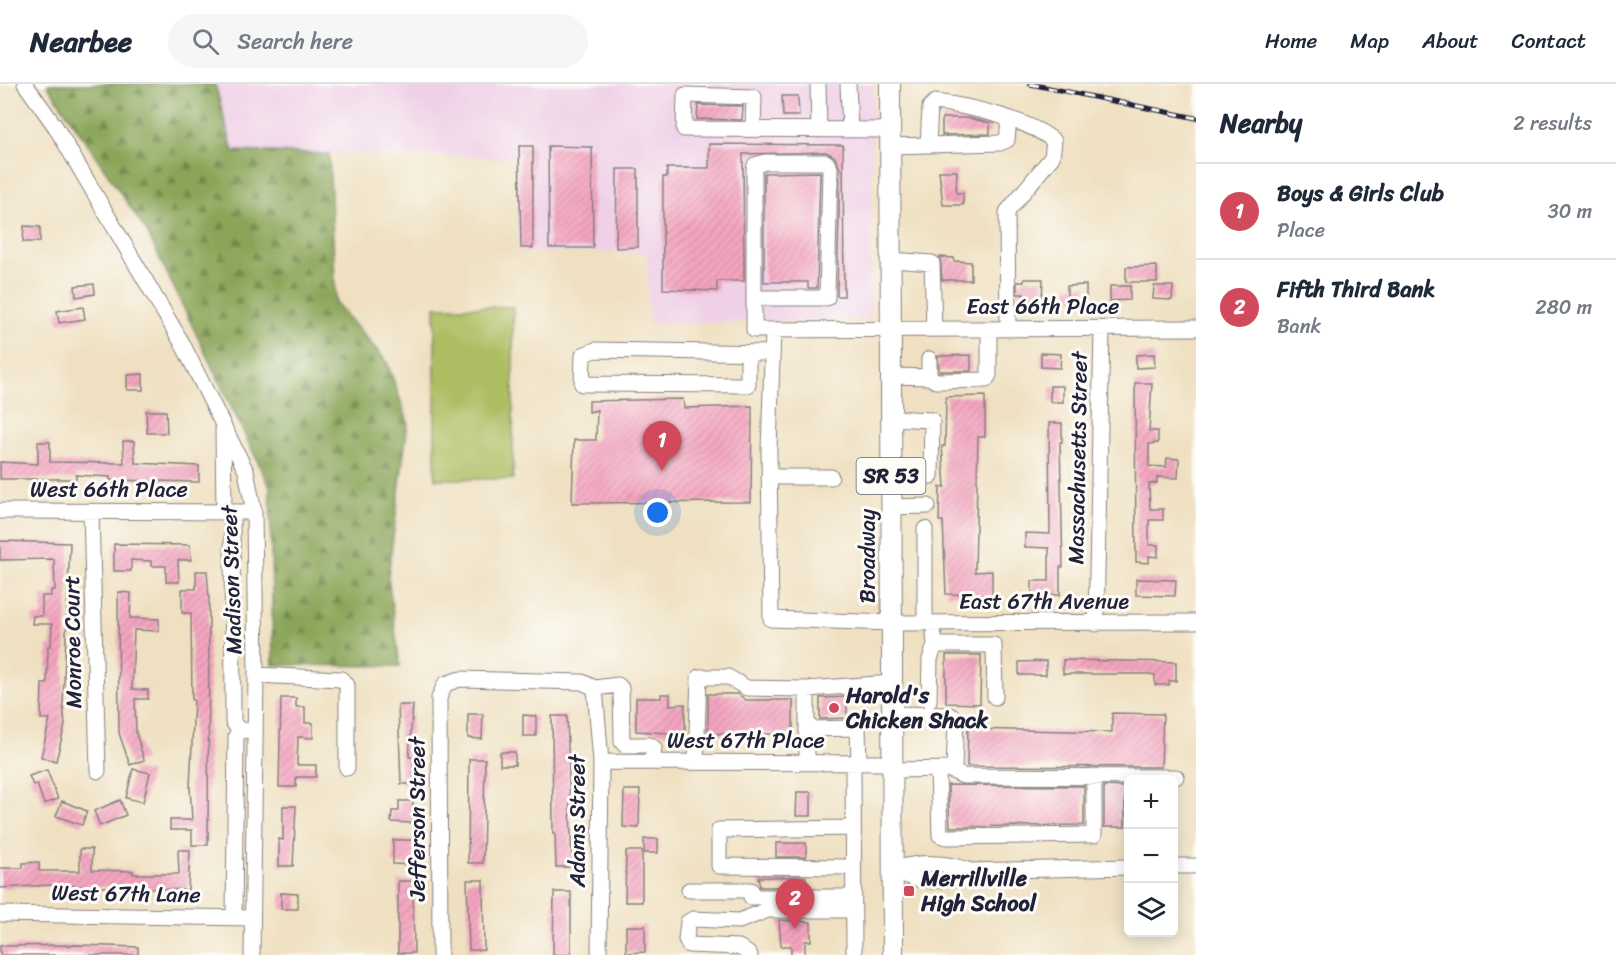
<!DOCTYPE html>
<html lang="en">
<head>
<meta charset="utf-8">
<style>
	:root { --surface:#fff; --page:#f6f6f7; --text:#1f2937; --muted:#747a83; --line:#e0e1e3; --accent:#d1495b }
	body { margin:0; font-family:Sriracha,sans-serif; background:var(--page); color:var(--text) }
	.controls { position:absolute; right:18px; bottom:18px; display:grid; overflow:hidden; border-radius:9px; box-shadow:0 3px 15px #0003 }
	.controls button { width:54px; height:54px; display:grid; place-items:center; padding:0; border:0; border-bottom:2px solid var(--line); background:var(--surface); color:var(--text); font:30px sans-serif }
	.you { position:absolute; left:658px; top:429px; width:21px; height:21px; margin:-15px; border:4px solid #fff; border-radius:50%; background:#1a73e8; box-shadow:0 0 0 9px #1a73e833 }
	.badge { display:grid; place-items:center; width:39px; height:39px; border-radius:50%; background:var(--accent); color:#fff; font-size:20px; font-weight:700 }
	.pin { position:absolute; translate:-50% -50px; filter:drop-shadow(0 2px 3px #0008) }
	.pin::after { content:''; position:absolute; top:32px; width:21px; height:18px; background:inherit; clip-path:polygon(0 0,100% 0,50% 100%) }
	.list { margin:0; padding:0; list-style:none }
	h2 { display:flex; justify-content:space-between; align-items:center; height:78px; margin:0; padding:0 24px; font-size:26px }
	h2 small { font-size:20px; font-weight:400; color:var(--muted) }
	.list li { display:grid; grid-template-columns:39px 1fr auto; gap:18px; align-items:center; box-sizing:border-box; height:96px; padding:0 24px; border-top:2px solid var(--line) }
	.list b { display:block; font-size:22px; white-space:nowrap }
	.list p { margin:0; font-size:20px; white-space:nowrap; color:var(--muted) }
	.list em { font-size:20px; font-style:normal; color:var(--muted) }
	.icon { flex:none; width:33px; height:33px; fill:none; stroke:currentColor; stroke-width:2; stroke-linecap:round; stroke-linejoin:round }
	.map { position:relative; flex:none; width:1196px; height:871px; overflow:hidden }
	header { display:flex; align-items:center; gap:36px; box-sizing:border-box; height:84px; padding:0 30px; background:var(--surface); border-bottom:2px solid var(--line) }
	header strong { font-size:28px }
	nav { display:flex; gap:33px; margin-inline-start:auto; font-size:21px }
	.search { width:420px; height:54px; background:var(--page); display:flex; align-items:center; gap:15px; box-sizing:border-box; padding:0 21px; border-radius:33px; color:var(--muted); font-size:22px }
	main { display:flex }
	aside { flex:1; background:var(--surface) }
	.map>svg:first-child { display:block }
	.built { fill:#efd0e7 }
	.grass { fill:#adbe62; stroke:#68704e; stroke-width:1.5 }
	.forest { fill:url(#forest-firs); stroke:#56644a; stroke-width:1.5 }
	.building { fill:url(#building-hatch) }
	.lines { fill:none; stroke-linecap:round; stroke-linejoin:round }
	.minor-casing { stroke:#88817e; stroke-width:17 }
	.major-casing { stroke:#88817e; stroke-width:22 }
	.minor { stroke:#fff; stroke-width:15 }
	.major { stroke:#fff; stroke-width:20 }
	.rail-casing { stroke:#22223b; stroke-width:5 }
	.rail { stroke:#fdfcf7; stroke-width:3; stroke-dasharray:9; stroke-linecap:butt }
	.poi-dot { fill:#d1495b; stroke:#fdfcf7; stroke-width:2 }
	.labels { text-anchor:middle; stroke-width:6; stroke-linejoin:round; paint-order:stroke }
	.shield { fill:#fdfcf7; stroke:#646373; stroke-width:1.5 }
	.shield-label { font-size:21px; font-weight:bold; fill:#22223b }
	.street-label { font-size:22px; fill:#22223b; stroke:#fdfcf7 }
	.poi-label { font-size:22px; font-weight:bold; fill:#22223b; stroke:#fdfcf7; text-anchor:start }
</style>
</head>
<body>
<header>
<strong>Nearbee</strong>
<div class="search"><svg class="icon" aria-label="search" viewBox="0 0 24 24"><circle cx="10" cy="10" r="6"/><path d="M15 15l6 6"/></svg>Search here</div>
<nav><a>Home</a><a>Map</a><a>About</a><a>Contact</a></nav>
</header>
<main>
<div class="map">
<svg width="1196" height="871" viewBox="0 0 1196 871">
	<defs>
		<pattern id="forest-firs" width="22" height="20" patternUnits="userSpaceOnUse" patternTransform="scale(1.5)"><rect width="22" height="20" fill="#8aa558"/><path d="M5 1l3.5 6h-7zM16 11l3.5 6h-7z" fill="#70864a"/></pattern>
		<pattern id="building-hatch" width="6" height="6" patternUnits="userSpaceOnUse" patternTransform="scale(1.5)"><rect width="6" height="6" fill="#f4a5c0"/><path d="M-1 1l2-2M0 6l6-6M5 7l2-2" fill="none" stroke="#d18ea6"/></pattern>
	</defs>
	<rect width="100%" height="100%" fill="#fdfcf7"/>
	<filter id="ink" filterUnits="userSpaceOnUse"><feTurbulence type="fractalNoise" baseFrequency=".0167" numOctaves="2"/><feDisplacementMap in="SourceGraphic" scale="12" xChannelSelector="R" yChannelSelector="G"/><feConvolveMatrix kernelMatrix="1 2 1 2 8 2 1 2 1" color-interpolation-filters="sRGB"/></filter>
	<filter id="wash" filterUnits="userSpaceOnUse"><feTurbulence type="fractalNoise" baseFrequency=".008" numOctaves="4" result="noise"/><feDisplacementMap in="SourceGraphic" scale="24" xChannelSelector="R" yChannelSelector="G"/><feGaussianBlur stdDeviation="1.35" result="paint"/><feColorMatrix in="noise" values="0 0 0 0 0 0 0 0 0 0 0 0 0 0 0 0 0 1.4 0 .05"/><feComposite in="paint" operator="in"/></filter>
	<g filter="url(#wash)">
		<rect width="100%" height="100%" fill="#efe0c1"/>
		<path class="built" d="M215,0h658l-3,235 -221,5 -2,-72h-129l-2,-94 -283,-7z"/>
		<path class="grass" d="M435,223h78v172h-78z"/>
		<path class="forest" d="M47,0h168l18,67 96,3 7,149 51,59 21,60 -20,154 12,90 -127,-1 -3,-178 -123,-255z"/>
		<g id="blocks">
			<path class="building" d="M782,12h16l1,20h-16z
				M698,21l45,1 -1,14 -45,-1z
				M942,34h26l22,5v11l-48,1z
				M709,60l134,1 1,151h-7l3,-128 -6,-12 -8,-4 -83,2 1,127h-27v10l-54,-2v-112h4v-9h42z
				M519,62h14v102h-12z
				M548,62l44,1 1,101h-44z
				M617,85h21v78l-22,1z
				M939,87h18l-1,22h7v12h-20z
				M820,88l-3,116h-9v-6h-44v-109z
				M24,142l16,1v15h-17z
				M940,173l14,1v3l17,1v18h-29z
				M1157,182v16h-31v-15z
				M1024,195h19l-1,21h-18v-6h-7v-12h7z
				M94,200l1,10 -19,3 -1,-11z
				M1086,201v14l-19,1v-14z
				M1110,202h20v14l-20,1z
				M1154,202h19l-1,14 -19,-1z
				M83,223l2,12 -26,4 -2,-12z
				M1041,269l20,1 -1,14 -19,-1z
				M1154,270l1,13 -19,1v-13z
				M971,271v16h-32l-1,-15z
				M143,290v16h-16v-15z
				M1135,299h17l-3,48h9v12l-9,1v22l17,1 1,-9 12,1 -1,19 -21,-1v6l-8,1 1,25h13v11h-14v25h9v12l-9,-1v7l-13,-1z
				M1050,302h13v16h-13z
				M985,312v41h-7l-3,135 17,-1v24l-46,-1 -3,-73h-4l1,-34h5l-3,-41h3l1,-49z
				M683,315l1,9 68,-2 -1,96 -179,1 2,-63h22l1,-30 -8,2v-11z
				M146,327h20l1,22h-20z
				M1049,339h13v19h-2l3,125h-3v28h-28v-14h17v-33l-24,-1v-14l25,1z
				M123,357h11l1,22 64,3v16l-89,-2v-3l-34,-2v4h-76v-17l38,2v-22h12v20l74,1z
				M0,457l70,2 -7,161 2,21 -9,36 -15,-4 9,-38h-9l1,-35h5l1,-38h3l1,-22h-20l1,-8h9v-20h9v-6h4l-1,-31 -54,1z
				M114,460l76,1 1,15h-13l1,22h-13v-16h-15v-5l-20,-1v11h-17z
				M196,487h11l2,27 -1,247h-16v-15h-22v-10h22l-2,-33 4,-87h-2l-1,-87h-9v-24h14z
				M1136,495l40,1 -1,16 -39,-1z
				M118,508l13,1 -1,25 29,1v12l-25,-1 -2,59 16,1v9h-13l1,34 8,27 -14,5 -11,-32z
				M946,571h35l-1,49 -34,-1z
				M1063,576l113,2v19h-7v4h-14v-10l-6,-1h-86z
				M1046,577v14h-27v-13z
				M661,610h9v11l15,-1v30l-49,-3v-33h25z
				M708,610h30l8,6h47v34h-85z
				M847,613v21l-27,1v-21z
				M281,614h15v9h9v16h8v15l-15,-1 -1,28h19v12h-20v10h-17z
				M398,621h15l-4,52h4l1,27h-13z
				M1112,629l51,1 -2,53 -194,-1 1,-37 144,3z
				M468,630h15l-1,25 -14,-1z
				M523,631l13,1v20h-13z
				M552,632h15l5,151h-16l-1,-33h-2z
				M500,668h15v13h-15z
				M469,675h16l-2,104h-15z
				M133,685l17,4 -7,29 -17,-4z
				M47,686l11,29 -14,5 -7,-20 -4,1 -4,-9z
				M948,701l136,1v39l-134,2z
				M1104,702l21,1v40h-21z
				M624,706h16l-1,38 -16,-1z
				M797,708h14v24h-15z
				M120,716l6,15 -26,11 -6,-15z
				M62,717l25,10 -5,14 -26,-9z
				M399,717h14l-1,22 -21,-1 1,-11h7z
				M283,722h13l-3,60h-14v-27l4,1z
				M644,755h14v14h-14z
				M393,756h21l-1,25 -20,-1z
				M776,759h30v14h-30z
				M80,765h12v21l41,1v3h46l-1,-24h12l-2,40 -136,-5 -52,3v-20h23v-5l16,-1v9h41z
				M626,767h16v51h-17z
				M758,793h48v10h-46z
				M467,796h16l1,70h-15z
				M398,797h15l1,72h-16z
				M554,808h17v63h-18z
				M281,809l17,1v15h-17z
				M779,836l32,2v19h-6v14h-14v-9h-10z
				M626,842h19v26l-19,1z
				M78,861l60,2v8h-138v-9z"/>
		</g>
	</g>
	<g filter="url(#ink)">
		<use href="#blocks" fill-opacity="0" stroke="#88817e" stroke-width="1.5"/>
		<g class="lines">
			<defs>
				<path id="minor" d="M25,0l30,42 127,217 64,128 8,41 2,163 -4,280
					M818,0l1,46
					M848,0l2,46
					M753,45l1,-32 -69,-2 -1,34 206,1
					M928,61l72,-2 7,-3 2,-20
					M890,62l38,-1 2,-38 5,-5c33,4 93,17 119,39l-2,16 -45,55 1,117
					M891,176l41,3 2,66
					M754,214h73l3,-130 -4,-6h-61l-10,3 -1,5v160l442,-2
					M773,246l-4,120 2,169 121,4 304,-1
					M748,269v32l-166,-1 1,-29 12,-5 177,3
					M929,275v18
					M891,292l38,1 7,4 50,-1 3,-5v-46
					M891,334l41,2 -1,56 -40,1
					M223,345l1,83
					M769,393h62
					M891,423l37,-1
					M0,427l254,1
					M91,428l7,259
					M232,428l1,210 7,9
					M925,445v94
					M1096,540l6,-295
					M935,561h59l1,52
					M256,591l85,4 6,6v83
					M595,604l6,74 -2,193
					M929,617l1,-42 5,-14 -1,-10
					M892,630l58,1 6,4 -2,50 -62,1
					M807,645l51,-1 1,35
					M601,678l291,1
					M696,678l3,-85h29l19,11 60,1
					M807,678v-73l85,-6
					M853,679l1,192
					M938,686l2,65 6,2 148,-2v-59
					M950,686l13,6 213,1
					M853,744l-134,2v36l134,1
					M1174,782h22
					M892,785c28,-7 52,-8 79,2l157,-4
					M892,785c27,16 50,15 79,2
					M689,806h62v7h102
					M0,830l252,4
					M234,833l2,-181 4,-5 9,-1
					M440,871l-1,-257 6,-14 15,-5 122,3 13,6 23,-3 3,3 1,54 3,3h25l4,3 -2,14
					M750,871l-11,-8 -50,-2 -3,-6 2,-17 5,-3 46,2 29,-11h86"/>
				<path id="major" d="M890,0l3,871"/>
			</defs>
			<use href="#minor" class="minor-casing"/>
			<use href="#major" class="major-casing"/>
			<use href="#minor" class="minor"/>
			<use href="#major" class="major"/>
			<defs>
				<path id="rail" d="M1030,0l166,34"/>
			</defs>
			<use href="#rail" class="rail-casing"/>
			<use href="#rail" class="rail"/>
		</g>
	</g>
	<g class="poi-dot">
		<circle cx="834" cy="624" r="6"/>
		<rect x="903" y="801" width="12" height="12" rx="3"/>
	</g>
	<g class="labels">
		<rect class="shield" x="856.5" y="374" width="69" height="36" rx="4.5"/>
		<g class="shield-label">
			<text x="891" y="399">SR 53</text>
		</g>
		<g class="street-label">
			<text x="1043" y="230">East 66th Place</text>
			<text transform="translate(1077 374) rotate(-89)" y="8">Massachusetts Street</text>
			<text x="109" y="413">West 66th Place</text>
			<text transform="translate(867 472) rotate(-90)" y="8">Broadway</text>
			<text transform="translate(231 496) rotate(-92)" y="8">Madison Street</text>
			<text x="1044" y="525">East 67th Avenue</text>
			<text transform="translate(72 558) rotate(-91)" y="8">Monroe Court</text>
			<text x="746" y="664">West 67th Place</text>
			<text transform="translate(417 735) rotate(-90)" y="8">Jefferson Street</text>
			<text transform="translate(577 737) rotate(-90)" y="8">Adams Street</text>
			<text transform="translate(126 809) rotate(1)" y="8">West 67th Lane</text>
		</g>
		<g class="poi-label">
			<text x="846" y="619">Harold's<tspan x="846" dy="25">Chicken Shack</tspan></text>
			<text x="921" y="802">Merrillville<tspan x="921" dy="25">High School</tspan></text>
		</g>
	</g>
</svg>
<div class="controls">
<button>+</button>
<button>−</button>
<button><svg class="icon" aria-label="layers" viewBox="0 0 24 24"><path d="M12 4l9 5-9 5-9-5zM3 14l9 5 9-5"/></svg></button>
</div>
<div class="you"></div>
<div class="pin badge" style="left:662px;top:387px">1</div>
<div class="pin badge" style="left:795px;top:845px">2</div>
</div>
<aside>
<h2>Nearby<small>2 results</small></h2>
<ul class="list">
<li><span class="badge">1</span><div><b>Boys &amp; Girls Club</b><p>Place</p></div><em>30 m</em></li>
<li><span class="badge">2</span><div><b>Fifth Third Bank</b><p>Bank</p></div><em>280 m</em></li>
</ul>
</aside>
</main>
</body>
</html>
